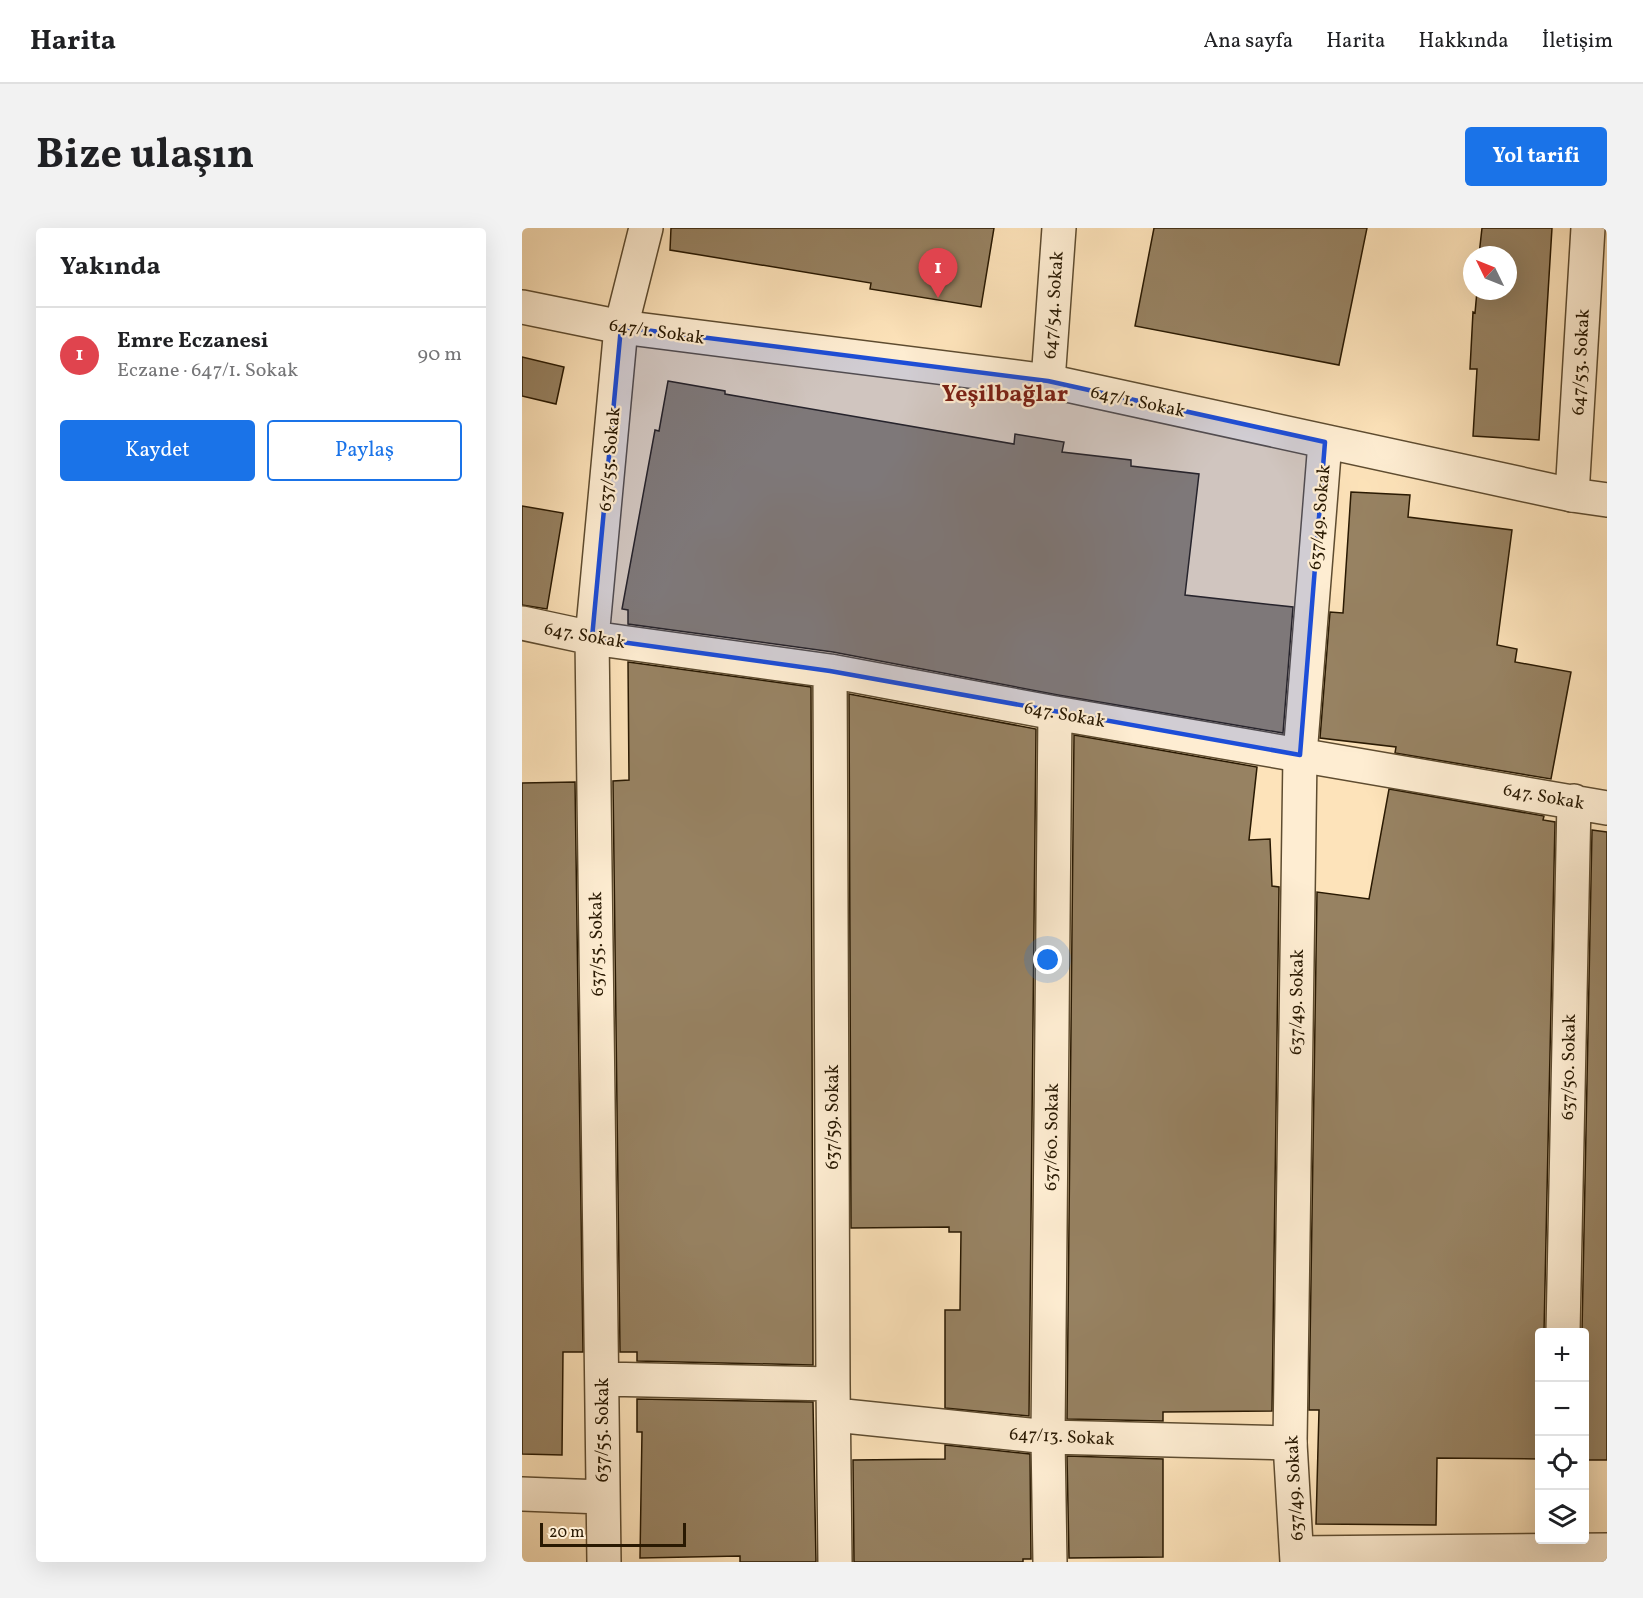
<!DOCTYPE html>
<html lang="tr">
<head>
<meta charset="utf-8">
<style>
	:root { --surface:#fff; --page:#f2f2f2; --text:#202124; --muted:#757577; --line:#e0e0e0; --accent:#1a73e8 }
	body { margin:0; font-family:Vollkorn,serif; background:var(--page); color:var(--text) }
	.controls { position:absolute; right:18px; bottom:18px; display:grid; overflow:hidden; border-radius:6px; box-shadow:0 6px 24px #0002 }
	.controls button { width:54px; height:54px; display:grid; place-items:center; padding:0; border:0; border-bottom:2px solid var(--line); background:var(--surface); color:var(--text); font:30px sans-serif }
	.compass { position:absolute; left:941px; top:18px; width:54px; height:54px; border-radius:50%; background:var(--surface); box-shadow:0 6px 24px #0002; rotate:313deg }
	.scale { position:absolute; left:18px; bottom:15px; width:146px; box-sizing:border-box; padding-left:6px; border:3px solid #291902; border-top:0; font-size:16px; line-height:21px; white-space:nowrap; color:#291902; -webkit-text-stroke:4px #feedd2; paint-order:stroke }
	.you { position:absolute; left:526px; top:732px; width:21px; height:21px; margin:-15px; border:4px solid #fff; border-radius:50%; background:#1a73e8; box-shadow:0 0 0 9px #1a73e833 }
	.badge { display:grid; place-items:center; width:39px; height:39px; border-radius:50%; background:var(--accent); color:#fff; font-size:20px; font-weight:700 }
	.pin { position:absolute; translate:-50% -50px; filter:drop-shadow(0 2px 3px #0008) }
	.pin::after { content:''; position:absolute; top:32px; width:21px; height:18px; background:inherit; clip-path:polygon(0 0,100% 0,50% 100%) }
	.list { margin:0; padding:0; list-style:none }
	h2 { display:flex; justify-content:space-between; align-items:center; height:78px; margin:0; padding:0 24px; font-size:26px }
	h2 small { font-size:20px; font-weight:400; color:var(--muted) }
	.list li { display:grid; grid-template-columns:39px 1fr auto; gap:18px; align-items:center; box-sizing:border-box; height:96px; padding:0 24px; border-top:2px solid var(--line) }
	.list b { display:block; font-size:22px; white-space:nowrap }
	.list p { margin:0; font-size:20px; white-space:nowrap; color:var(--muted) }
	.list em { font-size:20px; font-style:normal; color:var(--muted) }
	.actions { display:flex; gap:12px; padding:18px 24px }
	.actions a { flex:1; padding:14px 0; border:2px solid var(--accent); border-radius:6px; text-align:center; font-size:21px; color:var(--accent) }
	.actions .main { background:var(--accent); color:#fff }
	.icon { flex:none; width:33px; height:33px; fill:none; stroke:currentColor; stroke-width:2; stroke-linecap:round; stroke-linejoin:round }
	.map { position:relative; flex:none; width:1085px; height:1334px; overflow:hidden; border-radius:6px }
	header { display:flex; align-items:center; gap:36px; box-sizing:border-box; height:84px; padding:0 30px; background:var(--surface); border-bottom:2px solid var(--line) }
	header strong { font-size:28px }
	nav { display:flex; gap:33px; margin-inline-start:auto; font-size:21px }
	.intro { display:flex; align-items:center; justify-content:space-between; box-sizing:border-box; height:144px; padding:0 36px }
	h1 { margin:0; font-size:42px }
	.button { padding:15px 27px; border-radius:6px; background:var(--accent); color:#fff; font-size:21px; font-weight:700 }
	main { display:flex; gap:36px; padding:0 36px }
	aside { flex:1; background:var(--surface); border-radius:6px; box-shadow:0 6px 24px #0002 }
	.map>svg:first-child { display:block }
	.building { fill:#978262; stroke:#291902; stroke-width:1.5 }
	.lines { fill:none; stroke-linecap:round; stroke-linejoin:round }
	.minor-casing { stroke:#5e4c30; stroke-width:36 }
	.tertiary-casing { stroke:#5e4c30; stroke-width:36 }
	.minor { stroke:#feedd2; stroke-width:33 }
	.tertiary { stroke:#feedd2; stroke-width:33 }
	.marked { fill:#1d4ed8; fill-opacity:0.2; stroke:#1d4ed8; stroke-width:4.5; stroke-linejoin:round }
	.labels { text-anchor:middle; stroke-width:4.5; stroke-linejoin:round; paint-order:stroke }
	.street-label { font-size:18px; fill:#291902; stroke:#feedd2 }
	.district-label { font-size:24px; font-weight:bold; fill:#7a1f14; stroke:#feedd2 }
</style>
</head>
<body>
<header>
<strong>Harita</strong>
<nav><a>Ana sayfa</a><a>Harita</a><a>Hakkında</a><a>İletişim</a></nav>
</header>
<div class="intro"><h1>Bize ulaşın</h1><a class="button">Yol tarifi</a></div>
<main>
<aside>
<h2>Yakında<small></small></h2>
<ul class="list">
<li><span class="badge" style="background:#e0444e">1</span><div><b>Emre Eczanesi</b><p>Eczane · 647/1. Sokak</p></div><em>90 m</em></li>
</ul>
<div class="actions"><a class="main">Kaydet</a><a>Paylaş</a></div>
</aside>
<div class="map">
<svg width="1085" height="1334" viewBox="0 0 1085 1334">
	<rect width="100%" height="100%" fill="#fde3ba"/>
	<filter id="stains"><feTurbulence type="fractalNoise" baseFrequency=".00333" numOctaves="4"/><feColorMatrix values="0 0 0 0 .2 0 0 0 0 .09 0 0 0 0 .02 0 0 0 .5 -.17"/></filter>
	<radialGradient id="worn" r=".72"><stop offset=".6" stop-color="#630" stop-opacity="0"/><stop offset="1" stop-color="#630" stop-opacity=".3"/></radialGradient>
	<path class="building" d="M149,0h323l-13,79 -111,-18 1,-6 -201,-33z
		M632,0h213l-28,137 -204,-39z
		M960,0h70l-13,212 -66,-4 4,-67h-7l3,-57 2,1 2,-22h31v-36h-29z
		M0,129l42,10 -8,37 -34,-8z
		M146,153l57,10v3l289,50 1,-10 49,8 -2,10 69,8v6l68,8 -14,121 108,12 -10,126 -225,-38 -225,-43 -205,-28v-14l-6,-1 33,-179 4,1z
		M829,264l59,3 -2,22 104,13 -15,115 20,4 -2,13 56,10 -20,107 -156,-26 1,-6 -76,-9 10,-126 13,1z
		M0,278l41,7 -16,96 -25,-4z
		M106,434l183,25 2,678 -176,-4v-9h-17l-7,-571 16,-1z
		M327,466l187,35 -7,687 -84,-8v-98h15l1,-78h-12v-5l-98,1z
		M552,507l183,32 -8,73 21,-1 2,47 7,1 -7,524 -109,1v9l-96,-2z
		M53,554l8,570h-20l-1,103 -40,-1v-671z
		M867,561l155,27 -1,4 12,2 -11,510h-5v127l-102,-1 -1,67 -120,-1 3,-114h-10l8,-518 52,7z
		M1070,602l15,2v628h-23v-128h-2z
		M115,1171l176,3 3,160h-76v-6l-100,2 2,-126h-5z
		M423,1217l85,9 1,105h-8v3h-169l-1,-102 92,-1z
		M545,1228l96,3v98l-94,1z"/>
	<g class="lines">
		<defs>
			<path id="minor" d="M526,153l11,-153
				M1050,267l16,-267
				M0,395l70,15 238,33 225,42 552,95
				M308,443l3,713 2,178
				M1041,1104l11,-531
				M80,1151l231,5
				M313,1187l213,22 242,6
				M0,1266l80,3
				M775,1325l310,-3
				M82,1334l-12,-924 29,-311 25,-99
				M528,1334l-2,-125 7,-724"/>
			<path id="tertiary" d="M0,79l99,20 427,54 524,114 35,5
				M775,1334l-7,-119 10,-688 25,-313"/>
		</defs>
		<use href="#minor" class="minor-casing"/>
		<use href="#tertiary" class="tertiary-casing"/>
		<use href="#minor" class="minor"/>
		<use href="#tertiary" class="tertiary"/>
	</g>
	<path class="marked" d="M99,99l427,54 277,61 -25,313 -470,-84 -238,-33z"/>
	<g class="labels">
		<g class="street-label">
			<text transform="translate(531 77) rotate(-86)" y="6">647/54. Sokak</text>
			<text transform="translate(135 103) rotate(8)" y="6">647/1. Sokak</text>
			<text transform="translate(1058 134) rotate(-87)" y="6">647/53. Sokak</text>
			<text transform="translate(616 173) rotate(12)" y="6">647/1. Sokak</text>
			<text transform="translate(87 231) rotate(-85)" y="6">637/55. Sokak</text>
			<text transform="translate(797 289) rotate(-85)" y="6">637/49. Sokak</text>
			<text transform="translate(63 407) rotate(10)" y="6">647. Sokak</text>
			<text transform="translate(543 486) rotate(10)" y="6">647. Sokak</text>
			<text transform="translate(1022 568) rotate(10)" y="6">647. Sokak</text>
			<text transform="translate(74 716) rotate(-91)" y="6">637/55. Sokak</text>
			<text transform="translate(774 774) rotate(-89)" y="6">637/49. Sokak</text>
			<text transform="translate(1046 839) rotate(-89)" y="6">637/50. Sokak</text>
			<text transform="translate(310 889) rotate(-90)" y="6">637/59. Sokak</text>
			<text transform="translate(529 909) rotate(-89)" y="6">637/60. Sokak</text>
			<text transform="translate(80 1202) rotate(-90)" y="6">637/55. Sokak</text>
			<text transform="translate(540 1208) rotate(3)" y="6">647/13. Sokak</text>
			<text transform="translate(772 1260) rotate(-93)" y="6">637/49. Sokak</text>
		</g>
		<g class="district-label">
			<text x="483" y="173">Yeşilbağlar</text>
		</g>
	</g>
	<rect width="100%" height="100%" filter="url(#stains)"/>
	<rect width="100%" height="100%" fill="url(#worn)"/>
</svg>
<div class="controls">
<button>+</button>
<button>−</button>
<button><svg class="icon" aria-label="locate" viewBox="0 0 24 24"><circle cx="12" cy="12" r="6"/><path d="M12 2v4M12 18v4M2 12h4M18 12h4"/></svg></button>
<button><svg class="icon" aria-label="layers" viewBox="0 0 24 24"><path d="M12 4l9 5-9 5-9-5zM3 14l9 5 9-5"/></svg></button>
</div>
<svg class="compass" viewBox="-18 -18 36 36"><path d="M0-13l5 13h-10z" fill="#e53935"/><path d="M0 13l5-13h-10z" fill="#757577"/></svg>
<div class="scale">20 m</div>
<div class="you"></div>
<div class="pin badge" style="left:416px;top:70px;background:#e0444e">1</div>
</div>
</main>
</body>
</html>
